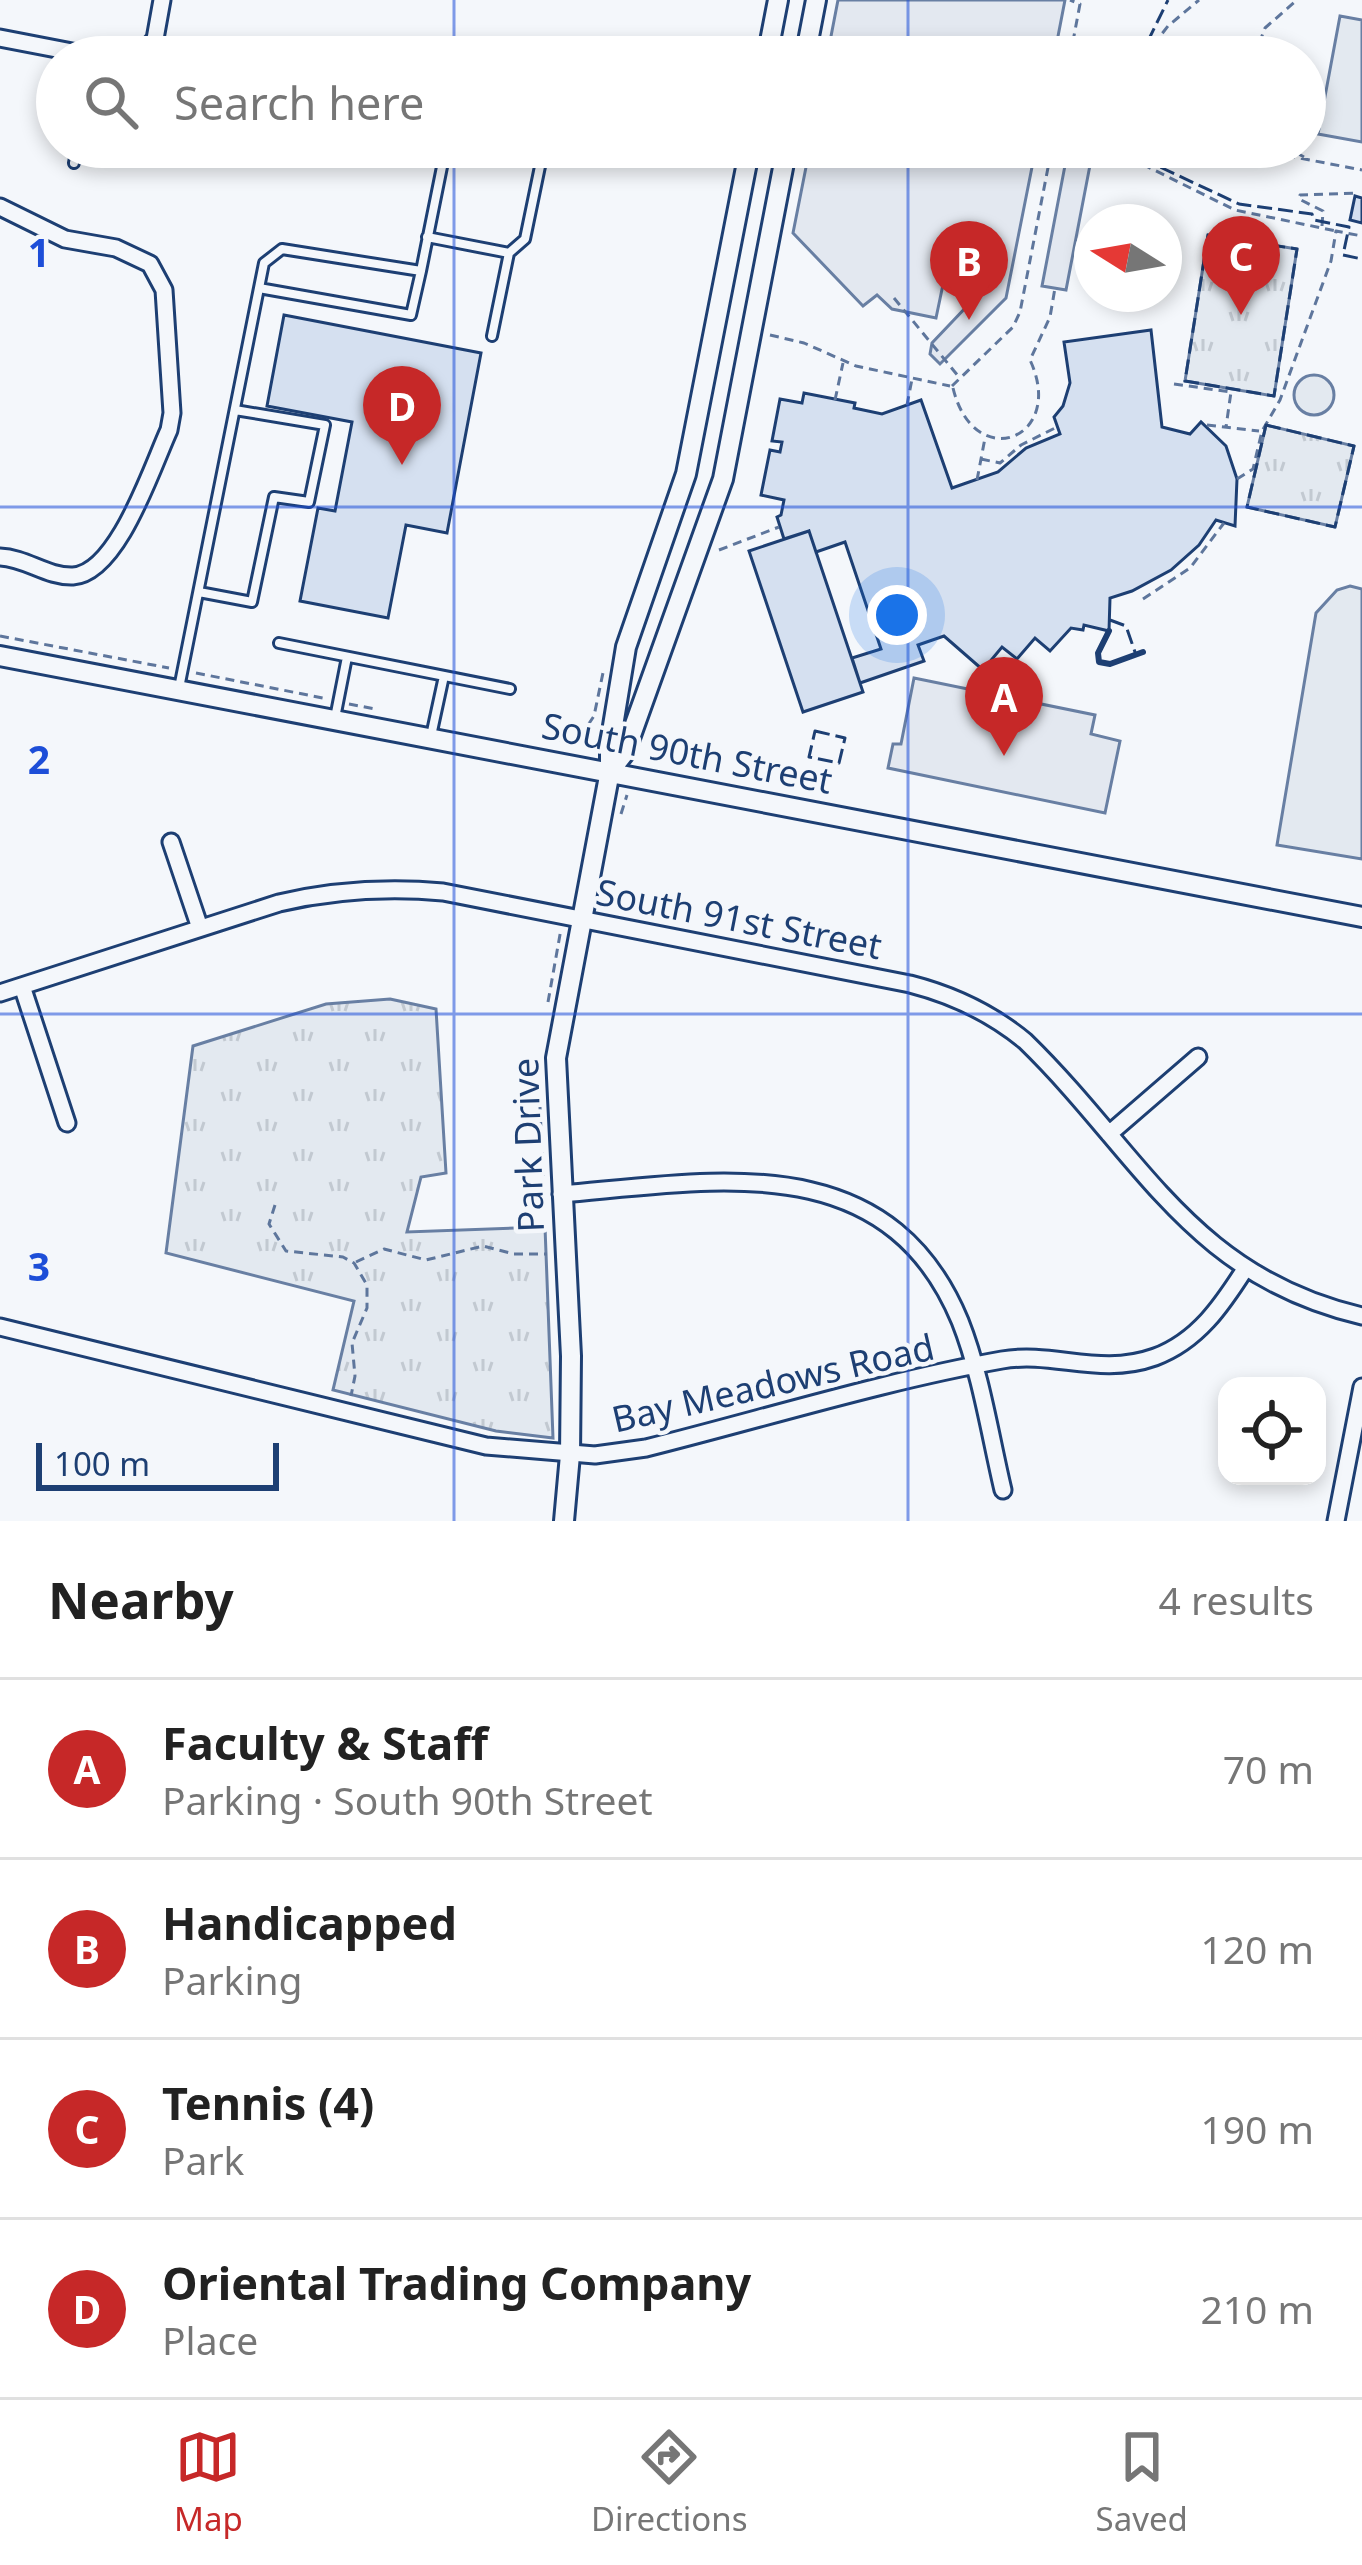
<!DOCTYPE html>
<html lang="en">
<head>
<meta charset="utf-8">
<style>
	:root { --surface:#fff; --page:#f6f6f6; --text:#222; --muted:#767676; --line:#e0e0e0; --accent:#c62828 }
	body { margin:0; font-family:"Noto Sans",sans-serif; background:var(--page); color:var(--text) }
	.controls { position:absolute; right:36px; bottom:36px; display:grid; overflow:hidden; border-radius:24px; box-shadow:0 6px 18px #0003 }
	.controls button { width:108px; height:108px; display:grid; place-items:center; padding:0; border:0; border-bottom:3px solid var(--line); background:var(--surface); color:var(--text); font:60px sans-serif }
	.compass { position:absolute; left:1074px; top:204px; width:108px; height:108px; border-radius:50%; background:var(--surface); box-shadow:0 6px 18px #0003; rotate:281deg }
	.scale { position:absolute; left:36px; bottom:30px; width:243px; box-sizing:border-box; padding-left:12px; border:6px solid #1d3f73; border-top:0; font-size:33px; line-height:42px; white-space:nowrap; color:#1d3f73; -webkit-text-stroke:9px #f4f7fb; paint-order:stroke }
	.you { position:absolute; left:897px; top:615px; width:42px; height:42px; margin:-30px; border:9px solid #fff; border-radius:50%; background:#1a73e8; box-shadow:0 0 0 18px #1a73e833 }
	.badge { display:grid; place-items:center; width:78px; height:78px; border-radius:50%; background:var(--accent); color:#fff; font-size:39px; font-weight:700 }
	.pin { position:absolute; translate:-50% -99px; filter:drop-shadow(0 3px 6px #0008) }
	.pin::after { content:''; position:absolute; top:63px; width:42px; height:36px; background:inherit; clip-path:polygon(0 0,100% 0,50% 100%) }
	.list { margin:0; padding:0; list-style:none }
	h2 { display:flex; justify-content:space-between; align-items:center; height:156px; margin:0; padding:0 48px; font-size:51px }
	h2 small { font-size:39px; font-weight:400; color:var(--muted) }
	.list li { display:grid; grid-template-columns:78px 1fr auto; gap:36px; align-items:center; box-sizing:border-box; height:180px; padding:0 48px; border-top:3px solid var(--line) }
	.list b { display:block; font-size:45px; white-space:nowrap }
	.list p { margin:0; font-size:39px; white-space:nowrap; color:var(--muted) }
	.list em { font-size:39px; font-style:normal; color:var(--muted) }
	.icon { flex:none; width:66px; height:66px; fill:none; stroke:currentColor; stroke-width:2; stroke-linecap:round; stroke-linejoin:round }
	.map { position:relative; flex:none; width:1362px; height:1521px; overflow:hidden }
	.search { position:absolute; background:var(--surface); box-shadow:0 6px 18px #0003; left:36px; right:36px; top:36px; height:132px; display:flex; align-items:center; gap:30px; box-sizing:border-box; padding:0 42px; border-radius:66px; color:var(--muted); font-size:45px }
	.sheet { height:876px; background:var(--surface) }
	nav { display:flex; justify-content:space-around; align-items:center; box-sizing:border-box; height:168px; border-top:3px solid var(--line); background:var(--surface); font-size:33px; color:var(--muted) }
	nav a { display:grid; justify-items:center; gap:6px }
	nav .on { color:var(--accent) }
	.map>svg:first-child { display:block }
	.grass { fill:#e3e9f0; stroke:#687fa3; stroke-width:3 }
	.park { fill:url(#park-tufts); stroke:#687fa3; stroke-width:3 }
	.parking { fill:#e3e8f0; stroke:#687fa3; stroke-width:3 }
	.building { fill:#d5e0f0; stroke:#1d3f73; stroke-width:3 }
	.lines { fill:none; stroke-linecap:round; stroke-linejoin:round }
	.service-casing { stroke:#1d3f73; stroke-width:14 }
	.minor-casing { stroke:#1d3f73; stroke-width:21 }
	.tertiary-casing { stroke:#1d3f73; stroke-width:24 }
	.path { stroke:#5e769c; stroke-width:3; stroke-dasharray:9 6; stroke-linecap:butt }
	.service { stroke:#f4f7fb; stroke-width:8 }
	.minor { stroke:#f4f7fb; stroke-width:15 }
	.tertiary { stroke:#f4f7fb; stroke-width:18 }
	.fence { stroke:#1d3f73; stroke-width:3; stroke-dasharray:15 6; stroke-linecap:butt }
	.wall { stroke:#1d3f73; stroke-width:6 }
	.grid { fill:none; stroke:#1d4ed8; stroke-width:3; stroke-opacity:0.55 }
	.labels { text-anchor:middle; stroke-width:9; stroke-linejoin:round; paint-order:stroke }
	.street-label { font-size:36px; fill:#1d3f73; stroke:#f4f7fb }
	.grid-label { font-size:39px; text-anchor:middle; font-weight:bold; fill:#1d4ed8; stroke:#f4f7fb; stroke-width:9; stroke-linejoin:round; paint-order:stroke }
</style>
</head>
<body>
<div class="map">
<svg width="1362" height="1521" viewBox="0 0 1362 1521">
	<defs>
		<pattern id="park-tufts" width="24" height="20" patternUnits="userSpaceOnUse" patternTransform="scale(3)"><rect width="24" height="20" fill="#e3e9f0"/><path d="M3 7l-1-3M5 7V3M7 7l1-3M15 17l-1-3M17 17v-4M19 17l1-3" fill="none" stroke="#c2c9d1"/></pattern>
	</defs>
	<rect width="100%" height="100%" fill="#f4f7fb"/>
	<path class="grass" d="M1340,16l22,4v122l-44,-8z
		M1294 395a20 20 0 1 1 40 0a20 20 0 1 1-40 0Z
		M1350,586l12,3v270l-85,-14 39,-232 21,-23z"/>
	<path class="park" d="M1208,235l89,14 -23,147 -89,-15z
		M1266,425l88,21 -19,81 -88,-20z
		M390,999l46,10 10,164 -25,4 -14,55 138,-5 8,211 -57,-7 -163,-41 21,-89 -188,-48 27,-207 133,-42z"/>
	<path class="parking" d="M838,0h227l-11,57h-227z
		M810,147h226l-30,151 -66,66 -10,-10 2,-11 57,-60 -44,-8 -9,43 -44,-9 -15,-14 -14,11 -70,-73z
		M1067,155l24,5 -25,130 -24,-4z
		M914,678l181,37 -4,19 29,7 -15,72 -217,-45 5,-24h8z"/>
	<path class="building" d="M1355,196l7,2v25l-12,-3z
		M284,315l197,38 -34,180 -41,-8 -18,93 -88,-17 18,-93 17,3 17,-89 -85,-16z
		M1151,330l11,97 28,7 11,-12 25,24 11,33 -2,47 -19,-6 -17,25 -28,25 -39,21 -22,7 -1,33 -25,-6 -1,5 -12,-2 -21,23 -15,-13 -18,21 -15,-12 -19,23 -39,-34 -26,9 6,16 -64,22 -8,-25 29,-9 -36,-107 -29,10 -7,-21 -25,8 -7,-22 4,-2 3,-15 -23,-5 9,-45 10,2 2,-10 -10,-1 8,-42 22,4 2,-10 51,10 -1,5 28,6 39,-14 31,88 46,-16 28,-24 34,-14 -6,-17 9,-11 7,-23 -6,-41z
		M809,531l54,161 -60,20 -54,-161z"/>
	<g class="lines">
		<defs>
			<path id="service" d="M74,163l3,-16
				M427,237l82,16
				M259,288l152,27 10,-44
				M492,336l17,-83 16,-14 19,-92
				M199,592l53,10 22,-105 35,5 16,-77 -90,-15
				M279,643l231,46
				M179,688l85,-425 18,-14 139,22 25,-124
				M335,718l12,-61
				M431,736l13,-60"/>
			<path id="minor" d="M0,38l98,19
				M139,57l16,-18 7,-39
				M0,207l65,32 51,9 34,16 14,26 8,123 -3,17c-17,37 -51,143 -96,146 -26,1 -47,-18 -73,-19
				M171,842l29,86
				M22,986l45,137
				M0,993l279,-90c56,-13 107,-16 164,-11l467,92c43,11 81,29 115,57 116,113 165,235 337,275
				M1109,1134l89,-77
				M561,1194c152,-13 326,-49 399,127 21,53 30,114 43,169
				M0,1327l486,119 109,9 51,-7c116,-29 238,-67 356,-88 53,-9 97,17 153,-3 43,-16 67,-52 90,-88
				M1336,1521l26,-134"/>
			<path id="tertiary" d="M767,57l11,-57
				M805,57l11,-57
				M0,656l1362,261
				M610,771l15,-19 98,-273 64,-332
				M564,1521l6,-66 1,-99 -15,-298 54,-287v-27l16,-97 60,-173 64,-327"/>
		</defs>
		<use href="#service" class="service-casing"/>
		<use href="#minor" class="minor-casing"/>
		<use href="#tertiary" class="tertiary-casing"/>
		<path class="path" d="M1070,57l10,-53 -10,-4
			M1144,57l24,-31 31,-26
			M1254,57l11,-29 32,-28
			M1118,147l30,20 87,43 101,21
			M1242,147l120,23
			M1286,147l18,10
			M1090,164l23,-17
			M1322,226l1,-15 -24,-12 1,-4 57,-2
			M894,298l65,79
			M770,335l34,8 52,23 94,20
			M1174,384l57,8 -5,35
			M952,386l61,-59 7,-15 32,-165
			M953,388c21,87 114,51 77,-28l20,-43 5,-29
			M835,400l8,-37
			M907,405l5,-26
			M1207,425l52,6
			M981,459l19,4 21,-18 36,-18
			M1237,479l16,-10 9,-38 18,-31 51,-139 5,-30 26,5
			M977,480l8,-42
			M719,550l60,-23
			M1143,599l47,-31 34,-45
			M0,636l169,32
			M196,673l132,26
			M349,704l26,5
			M580,737l14,-21 10,-48
			M544,741l35,-3 12,8
			M621,814l6,-19
			M548,1002l13,-73
			M540,1107l4,92
			M275,1205l-6,19 17,27 57,6 11,6 13,22v23l-15,35 3,33 -4,20
			M356,1262l28,-13 42,11 57,-14 31,8h33"/>
		<use href="#service" class="service"/>
		<use href="#minor" class="minor"/>
		<use href="#tertiary" class="tertiary"/>
		<path class="fence" d="M1152,57l4,-8 -9,-6 21,-43
			M1164,147l-4,20 79,37 73,10 2,6 35,7 -6,28 19,4
			M1208,235l89,14 -23,147 -89,-15z
			M1266,425l88,21 -19,81 -88,-20z
			M1110,620l16,6 10,29
			M815,731l30,7 -6,25 -30,-6z"/>
		<path class="wall" d="M1109,631l-11,22 1,9 11,2 33,-12"/>
	</g>
	<path class="grid" d="M454,0v57M908,0v57M454,147v1374M908,147v1374M0,507h1362M0,1014h1362"/>
	<g class="labels">
		<g class="street-label">
			<text transform="translate(687 753) rotate(11)" y="13">South 90th Street</text>
			<text transform="translate(739 919) rotate(11)" y="13">South 91st Street</text>
			<text transform="translate(528 1145) rotate(-92)" y="13">Park Drive</text>
			<text transform="translate(773 1383) rotate(-13)" y="13">Bay Meadows Road</text>
		</g>
	</g>
	<g class="grid-label">
		<text x="39" y="267">1</text>
		<text x="39" y="774">2</text>
		<text x="39" y="1281">3</text>
	</g>
</svg>
<div class="controls">
<button><svg class="icon" aria-label="locate" viewBox="0 0 24 24"><circle cx="12" cy="12" r="6"/><path d="M12 2v4M12 18v4M2 12h4M18 12h4"/></svg></button>
</div>
<svg class="compass" viewBox="-18 -18 36 36"><path d="M0-13l5 13h-10z" fill="#e53935"/><path d="M0 13l5-13h-10z" fill="#767676"/></svg>
<div class="scale">100 m</div>
<div class="you"></div>
<div class="pin badge" style="left:1004px;top:756px">A</div>
<div class="pin badge" style="left:969px;top:320px">B</div>
<div class="pin badge" style="left:1241px;top:315px">C</div>
<div class="pin badge" style="left:402px;top:465px">D</div>
<div class="search"><svg class="icon" aria-label="search" viewBox="0 0 24 24"><circle cx="10" cy="10" r="6"/><path d="M15 15l6 6"/></svg>Search here</div>
</div>
<section class="sheet">
<h2>Nearby<small>4 results</small></h2>
<ul class="list">
<li><span class="badge">A</span><div><b>Faculty &amp; Staff</b><p>Parking · South 90th Street</p></div><em>70 m</em></li>
<li><span class="badge">B</span><div><b>Handicapped</b><p>Parking</p></div><em>120 m</em></li>
<li><span class="badge">C</span><div><b>Tennis (4)</b><p>Park</p></div><em>190 m</em></li>
<li><span class="badge">D</span><div><b>Oriental Trading Company</b><p>Place</p></div><em>210 m</em></li>
</ul>
</section>
<nav>
<a class="on"><svg class="icon" aria-label="map" viewBox="0 0 24 24"><path d="M3 6l6-2 6 2 6-2v14l-6 2-6-2-6 2zM9 4v14M15 6v14"/></svg>Map</a>
<a><svg class="icon" aria-label="directions" viewBox="0 0 24 24"><path d="M12 3l9 9-9 9-9-9zM9 14v-3h6M13 9l2 2-2 2"/></svg>Directions</a>
<a><svg class="icon" aria-label="saved" viewBox="0 0 24 24"><path d="M7 4h10v16l-5-4-5 4z"/></svg>Saved</a>
</nav>
</body>
</html>
